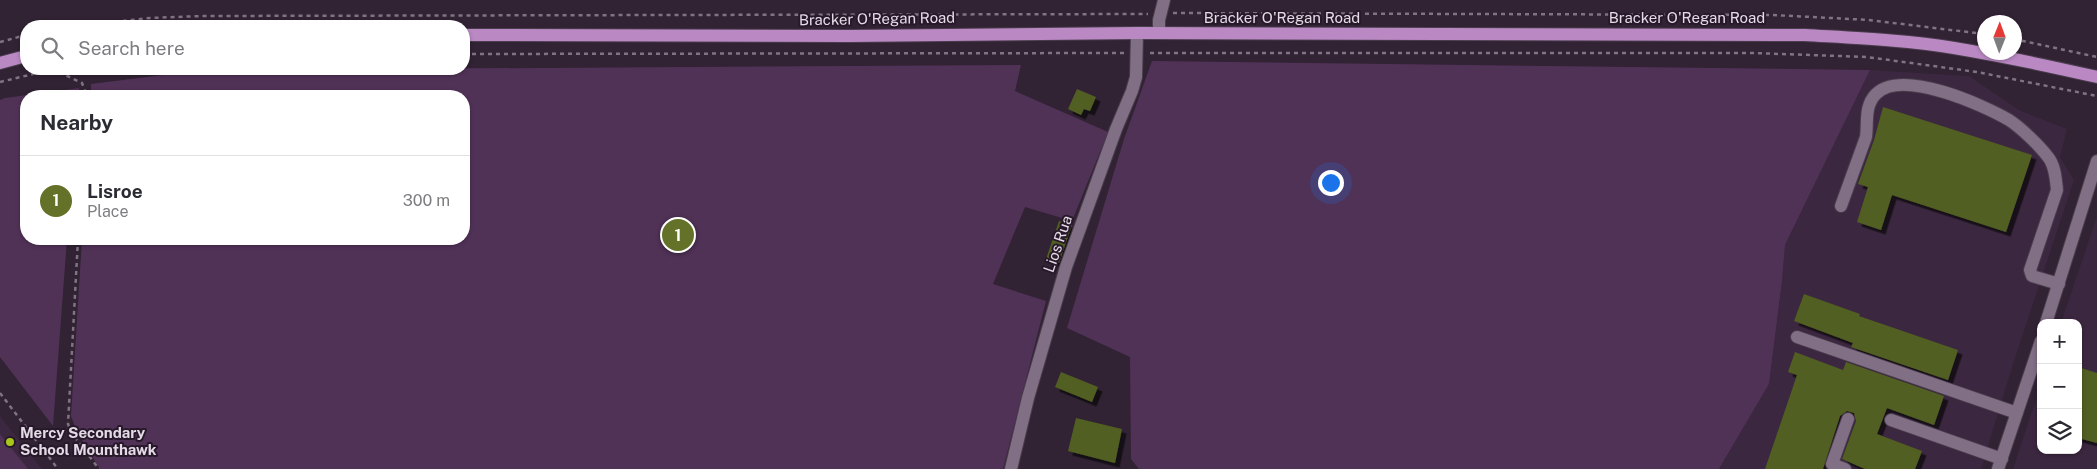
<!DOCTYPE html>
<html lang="en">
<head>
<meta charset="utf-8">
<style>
	:root { --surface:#fff; --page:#f7f7f7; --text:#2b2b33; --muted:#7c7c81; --line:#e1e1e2; --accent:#647128 }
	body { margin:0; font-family:"Public Sans",sans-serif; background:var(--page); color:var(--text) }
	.controls { position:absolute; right:15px; bottom:15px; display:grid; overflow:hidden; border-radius:10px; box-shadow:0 1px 4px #0004 }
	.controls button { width:45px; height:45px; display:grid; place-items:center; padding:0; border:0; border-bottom:1px solid var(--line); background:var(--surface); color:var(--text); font:25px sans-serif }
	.compass { position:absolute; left:1977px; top:15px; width:45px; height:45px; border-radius:50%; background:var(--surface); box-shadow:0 1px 4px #0004; rotate:1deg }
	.you { position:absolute; left:1330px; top:182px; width:18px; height:18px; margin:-12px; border:4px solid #fff; border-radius:50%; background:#1a73e8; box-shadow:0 0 0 8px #1a73e833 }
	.badge { display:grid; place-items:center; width:32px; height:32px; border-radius:50%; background:var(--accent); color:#fff; font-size:16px; font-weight:700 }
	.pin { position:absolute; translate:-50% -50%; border:2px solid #fff; box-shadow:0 1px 5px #0006 }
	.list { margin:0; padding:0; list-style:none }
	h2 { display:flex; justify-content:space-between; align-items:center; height:65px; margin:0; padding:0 20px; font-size:21px }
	h2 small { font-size:16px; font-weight:400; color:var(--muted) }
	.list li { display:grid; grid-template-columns:32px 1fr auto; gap:15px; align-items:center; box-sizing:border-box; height:90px; padding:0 20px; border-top:1px solid var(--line) }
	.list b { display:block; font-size:19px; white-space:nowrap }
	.list p { margin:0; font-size:16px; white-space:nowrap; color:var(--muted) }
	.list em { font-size:16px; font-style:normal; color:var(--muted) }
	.icon { flex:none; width:28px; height:28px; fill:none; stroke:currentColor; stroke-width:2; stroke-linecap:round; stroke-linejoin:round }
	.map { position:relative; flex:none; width:2097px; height:469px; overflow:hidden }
	.search { position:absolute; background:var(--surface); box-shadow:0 1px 4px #0004; left:20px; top:20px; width:450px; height:55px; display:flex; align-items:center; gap:12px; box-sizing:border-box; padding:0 18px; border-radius:20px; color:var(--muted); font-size:19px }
	.panel { position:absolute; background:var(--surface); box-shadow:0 1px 4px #0004; left:20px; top:90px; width:450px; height:155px; border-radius:20px }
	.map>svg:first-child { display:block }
	.built { fill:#3b273f }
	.green { fill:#513257 }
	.building { fill:#515e21; filter:url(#shadow) }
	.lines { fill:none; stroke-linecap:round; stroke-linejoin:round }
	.minor-casing { stroke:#4a3d4d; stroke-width:14 }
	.major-casing { stroke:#4a3d4d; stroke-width:14 }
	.path { stroke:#807382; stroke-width:2.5; stroke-dasharray:4 4; stroke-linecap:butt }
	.minor { stroke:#816f85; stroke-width:12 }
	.major { stroke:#ba89c4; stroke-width:12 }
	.poi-dot { fill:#a9c71a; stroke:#27192a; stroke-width:2 }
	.labels { text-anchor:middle; stroke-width:4; stroke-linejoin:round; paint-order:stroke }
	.street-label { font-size:15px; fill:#e5dbe7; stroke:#27192a }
	.poi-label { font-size:15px; font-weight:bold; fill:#e5dbe7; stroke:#27192a; text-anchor:start }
</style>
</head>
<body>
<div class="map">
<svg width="2097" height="469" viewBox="0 0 2097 469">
	<defs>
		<filter id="shadow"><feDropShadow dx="4.5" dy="4.5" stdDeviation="0" flood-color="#0009"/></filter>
	</defs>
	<rect width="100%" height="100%" fill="#312234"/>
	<path class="built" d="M1870,70l99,6 50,34 48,19 -7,28 14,23 -60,181 -33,108h-262l50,-85 13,-103 3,-36z
		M2097,216v253h-84l28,-84v65h37v-127h-17z
		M0,416l42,53h-42z"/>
	<path class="green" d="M1152,61l718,9 -85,175 -3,36 -13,103 -50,85h-580l-8,-10 -1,-102 -63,-29 57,-189z
		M1021,65l-6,26 93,41 -36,89 -47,-14 -32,77 53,17 -43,168h-903l-23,-37 -6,-16 11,-177h382v-143h-373v-12l111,-14z
		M79,88v8h-53v143h41l-14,187 -53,-69v-257l5,-2z
		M0,434l28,35h-28z"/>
	<path class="building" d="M1077,89l19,8 -6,14 -6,-2 -3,6 -13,-6z
		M1883,107l149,48 -26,77 -114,-37 -11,35 -24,-8 11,-35 -10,-3 16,-44z
		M1059,221l13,4 -13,38 -13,-4z
		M1804,294l56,20 -1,2 99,34 -10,30 -97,-33 2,-4 -59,-22z
		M1795,352l48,18 3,-8 98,34 -10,29 -47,-17 -10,26 45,17 -7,18h-50l-23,-10 14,-38 -2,-8 -7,-2 -7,5 -17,53h-58l32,-94 -9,-3z
		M2078,367l19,6v70l-19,-5z
		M1061,372l37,15 -6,15 -37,-15z
		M1076,418l46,11 -7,34 -47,-12z"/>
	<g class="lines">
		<defs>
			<path id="minor" d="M1159,33v-13l5,-20
				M1841,206l25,-69c2,-14 -2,-31 10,-43 26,-26 107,11 133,26 11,7 31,26 39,37 7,8 8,23 9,33l-27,80 2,6 27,8
				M2046,323l51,-162
				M1797,337l220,76
				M1891,420l111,39
				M1011,469l17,-71 38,-131 50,-138 16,-38 4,-14 1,-44
				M1845,469l-13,-5 16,-45
				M1998,469l43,-128"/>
			<path id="major" d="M464,35l386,1 287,-3 668,2c49,3 100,5 149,13 48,8 95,18 143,29
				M0,63l26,-7"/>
		</defs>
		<use href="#minor" class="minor-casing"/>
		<use href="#major" class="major-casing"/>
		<path class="path" d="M1173,13l600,2 96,5 115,14
			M52,21l1,5
			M75,26l75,-8 52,-2 946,-2
			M2014,39l83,18
			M0,42l26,-7
			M1150,53h603l114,4 110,15 120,24
			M464,54l660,-1
			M63,69l2,6 17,8 5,13
			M0,82l54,-13
			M78,239l-10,185 3,8 28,37
			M0,393l58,76"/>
		<use href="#minor" class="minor"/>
		<use href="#major" class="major"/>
	</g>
	<circle class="poi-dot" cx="10" cy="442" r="5"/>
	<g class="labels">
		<g class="street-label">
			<text x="1282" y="23">Bracker O'Regan Road</text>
			<text x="1687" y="23">Bracker O'Regan Road</text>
			<text transform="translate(877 19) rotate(-1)" y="5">Bracker O'Regan Road</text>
			<text transform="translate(1058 244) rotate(-71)" y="5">Lios Rua</text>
		</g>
		<g class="poi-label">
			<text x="20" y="438">Mercy Secondary<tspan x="20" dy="17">School Mounthawk</tspan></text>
		</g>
	</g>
</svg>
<div class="controls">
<button>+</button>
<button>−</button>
<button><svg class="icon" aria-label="layers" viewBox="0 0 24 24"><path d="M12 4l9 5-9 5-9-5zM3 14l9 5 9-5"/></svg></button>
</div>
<svg class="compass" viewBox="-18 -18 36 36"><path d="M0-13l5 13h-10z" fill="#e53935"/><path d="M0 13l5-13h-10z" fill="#7c7c81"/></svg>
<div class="you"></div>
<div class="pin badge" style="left:678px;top:235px">1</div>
<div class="search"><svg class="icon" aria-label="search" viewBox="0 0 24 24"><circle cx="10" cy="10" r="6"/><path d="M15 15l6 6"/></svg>Search here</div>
<section class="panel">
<h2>Nearby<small></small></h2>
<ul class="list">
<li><span class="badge">1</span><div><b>Lisroe</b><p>Place</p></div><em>300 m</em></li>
</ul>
</section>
</div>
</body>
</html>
